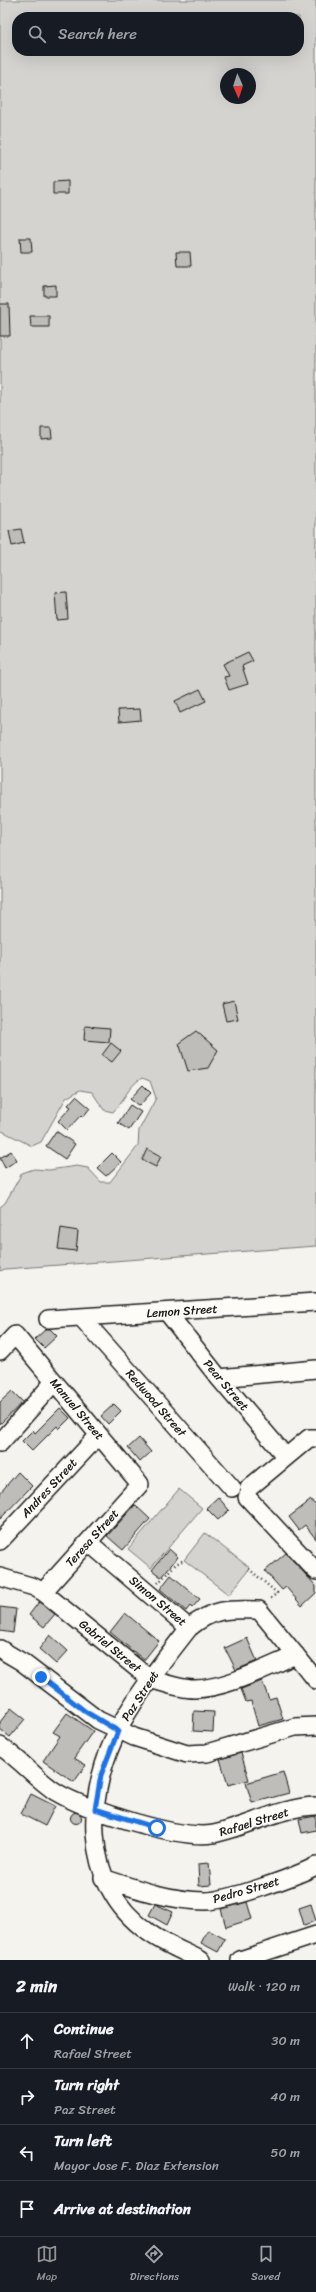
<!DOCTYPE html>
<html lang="en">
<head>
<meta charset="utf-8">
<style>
	:root { --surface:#171b24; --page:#20242c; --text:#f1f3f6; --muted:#9ea1a6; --line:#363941; --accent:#919294 }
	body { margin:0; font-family:Sriracha,sans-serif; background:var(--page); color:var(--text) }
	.compass { position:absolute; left:220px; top:68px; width:36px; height:36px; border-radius:50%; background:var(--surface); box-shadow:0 4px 16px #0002; rotate:177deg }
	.stop { position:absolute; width:12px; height:12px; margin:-9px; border:3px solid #1a73e8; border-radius:50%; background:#fff }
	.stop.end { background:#1a73e8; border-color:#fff; box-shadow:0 1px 4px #0008 }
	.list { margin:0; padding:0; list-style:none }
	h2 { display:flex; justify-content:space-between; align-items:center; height:52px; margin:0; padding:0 16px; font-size:17px }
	h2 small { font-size:13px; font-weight:400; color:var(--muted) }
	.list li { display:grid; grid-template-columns:26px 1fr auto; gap:12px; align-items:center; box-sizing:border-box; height:56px; padding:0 16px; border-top:1px solid var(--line) }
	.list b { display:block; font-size:15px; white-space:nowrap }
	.list p { margin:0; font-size:13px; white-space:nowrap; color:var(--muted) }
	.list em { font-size:13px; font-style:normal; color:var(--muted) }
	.icon { flex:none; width:22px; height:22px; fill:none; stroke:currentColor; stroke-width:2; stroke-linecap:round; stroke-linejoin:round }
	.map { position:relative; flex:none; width:316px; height:1960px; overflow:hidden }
	.search { position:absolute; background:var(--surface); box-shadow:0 4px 16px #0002; left:12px; right:12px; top:12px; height:44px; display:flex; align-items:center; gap:10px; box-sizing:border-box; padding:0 14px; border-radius:16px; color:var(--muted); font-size:15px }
	.sheet { height:276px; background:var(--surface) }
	nav { display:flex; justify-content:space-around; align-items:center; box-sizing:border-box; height:56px; border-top:1px solid var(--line); background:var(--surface); font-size:11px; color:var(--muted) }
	nav a { display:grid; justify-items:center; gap:2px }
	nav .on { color:var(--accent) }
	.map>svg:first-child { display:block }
	.green { fill:#d4d3cf; stroke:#787876; fill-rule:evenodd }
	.building { fill:#bebdba; stroke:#1c1c1c }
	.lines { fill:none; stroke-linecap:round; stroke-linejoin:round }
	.minor-casing { stroke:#1c1c1c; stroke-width:20 }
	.path { stroke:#1c1c1c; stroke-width:2.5; stroke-dasharray:1 3; stroke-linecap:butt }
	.minor { stroke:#fdfcf7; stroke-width:17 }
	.route { stroke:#1a73e8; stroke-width:5 }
	.labels { text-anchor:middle; stroke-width:3; stroke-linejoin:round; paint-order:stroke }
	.street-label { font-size:12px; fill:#1c1c1c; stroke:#fdfcf7 }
</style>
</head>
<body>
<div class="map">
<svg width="316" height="1960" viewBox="0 0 316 1960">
	<rect width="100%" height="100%" fill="#f4f3ee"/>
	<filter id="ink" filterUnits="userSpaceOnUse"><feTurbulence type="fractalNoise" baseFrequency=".025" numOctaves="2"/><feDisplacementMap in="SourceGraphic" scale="8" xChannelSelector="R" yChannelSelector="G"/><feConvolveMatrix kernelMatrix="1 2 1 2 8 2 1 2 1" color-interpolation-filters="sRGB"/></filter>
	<g filter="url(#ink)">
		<path class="green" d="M0,0h316v1246l-311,23 -5,2v-64l5,-4 17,-30 12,-4 15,1 28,-4 11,2 13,14h9l28,-36 1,-16 17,-32 -6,-17 -8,-3c-14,8 -18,23 -29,34l-9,-2 -12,-18 -12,-2 -14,8 -25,44 -9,4 -32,-16zM17,17h282v34h-282zM226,74h24v24h-24z
			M179,1489l23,19 -51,60 -23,-19z
			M205,1533l45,35 -21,27 -45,-35z"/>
		<path class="building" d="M68,181v13h-15v-12z
			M20,238h11l1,14h-11z
			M176,252h14l1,14h-14z
			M56,285v11h-12v-10z
			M0,304h9l1,32h-10z
			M30,316h19v11h-18z
			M41,428h10l1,10 -11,1z
			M21,529l3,14 -12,3 -3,-15z
			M66,592l2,27 -11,1 -2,-27z
			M248,652l5,9 -11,5 6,18 -19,6 -5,-13 5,-1 -6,-12z
			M200,689l6,12 -26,12 -5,-12z
			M140,709l1,11 -22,2 -1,-12z
			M234,1001l4,18 -12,2 -4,-17z
			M85,1026l25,2 -1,14 -25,-2z
			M196,1031l22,19 -10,18 -20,3 -9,-28z
			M111,1043l10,8 -9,11 -10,-7z
			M143,1085l8,8 -12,13 -9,-7z
			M76,1096l14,12 -7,9 -2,-2 -14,15 -9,-9 13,-14 -3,-2z
			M130,1105l11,7 -12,18 -11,-7z
			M56,1131l19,13 -10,15 -19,-13z
			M147,1149l14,7 -5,11 -14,-7z
			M11,1151l6,9 -12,8 -5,-10z
			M112,1153l9,9 -15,14 -9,-8z
			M61,1228l17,3 -2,20 -18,-2z
			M46,1329h4l7,7 -13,12 -9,-9z
			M12,1391l11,11 -23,22v-22z
			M114,1404l7,7 -13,13 -7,-8z
			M60,1408l10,10 -11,11 -2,-3 -25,25 -10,-10 11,-11 2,3z
			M139,1438l12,14 -11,10 -12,-14z
			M18,1472l14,14 -32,33v-26z
			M218,1497l11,13 -11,10 -12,-12z
			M311,1500l5,6v33l-11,-14 -6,5 -10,-13z
			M135,1505l15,14 -27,31 -16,-14z
			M169,1549l9,8 -17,20 -9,-7z
			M286,1553l30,33v7l-14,13 -16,-19 -4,3 -17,-19z
			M171,1575l29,24 -8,9 -2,-2 -4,5 -26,-22z
			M39,1602l16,12 -11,13 -15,-12z
			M0,1607l16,2 -3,24 -13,-2z
			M125,1613l34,28 -15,19 -34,-28z
			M50,1635l18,16 -12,13 -17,-15z
			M247,1638l10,23 -21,9 -11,-22z
			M262,1681l7,18 7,-2 7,22 -25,7 -7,-25 -5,1 -5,-13z
			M11,1708l14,11 -15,18 -10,-8v-7z
			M194,1711l20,1 -1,20 -20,-1z
			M67,1713l26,18 -19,27 12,7 -12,17 -31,-21 17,-25 -7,-4z
			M241,1753l8,27 -21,5 -8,-26z
			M283,1772l6,21 -37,10 -6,-20z
			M31,1794l24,12 -10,20 -24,-12z
			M70.5 1818a5.5 5.5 0 1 1 11 0a5.5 5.5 0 1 1-11 0Z
			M316,1816v14l-14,3 -3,-14z
			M209,1863l2,22 -12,1 -1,-22z
			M247,1902l5,17 -26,8 -5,-18z
			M155,1904l18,8 -6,13 -18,-10z
			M311,1904l5,17 -12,4 -5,-17z
			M208,1930l17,9 -7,13 -17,-9z"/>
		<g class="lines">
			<defs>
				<path id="minor" d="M167,1312l52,66 67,79
					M81,1317l151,171
					M48,1319l268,-17
					M0,1351l15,-16 125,149 -97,108
					M219,1378l97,-9
					M0,1443l54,-61
					M249,1488l60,-50h7
					M247,1497l69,74
					M0,1541l99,-106
					M88,1542l101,86c24,-20 40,-19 70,-18l57,70
					M0,1577l34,10 9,5 107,87c14,4 30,10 44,10 32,0 73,-22 102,-34
					M189,1628c-24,31 -49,62 -68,96 -36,68 -42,159 27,208 16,12 35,19 53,28
					M0,1649l22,13 76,58 36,17 53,17 20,-1 88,-26 21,-1
					M0,1746c20,13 36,33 56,46 30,18 124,48 157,42 35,-7 67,-27 103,-28
					M103,1878c33,11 68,23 102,23 23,0 89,-24 111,-35
					M240,1960l76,-25"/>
			</defs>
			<use href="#minor" class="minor-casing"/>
			<path class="path" d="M249,1569l28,24 -8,7
				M158,1583l18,-19 8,-4"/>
			<use href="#minor" class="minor"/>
		</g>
	</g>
	<g class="lines" filter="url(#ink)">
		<path class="route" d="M41,1677l45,35 32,19 -17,44 -6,34 62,19"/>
	</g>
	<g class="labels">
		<g class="street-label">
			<text transform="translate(182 1311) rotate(-4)" y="4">Lemon Street</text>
			<text transform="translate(226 1385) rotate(50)" y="4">Pear Street</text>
			<text transform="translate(156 1403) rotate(49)" y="4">Redwood Street</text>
			<text transform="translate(77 1409) rotate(50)" y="4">Manuel Street</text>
			<text transform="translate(49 1488) rotate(-47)" y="4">Andres Street</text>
			<text transform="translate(92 1538) rotate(-48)" y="4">Teresa Street</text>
			<text transform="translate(158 1601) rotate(40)" y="4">Simon Street</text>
			<text transform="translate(110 1646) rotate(39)" y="4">Gabriel Street</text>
			<text transform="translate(140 1696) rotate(-57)" y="4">Paz Street</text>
			<text transform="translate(254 1822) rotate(-17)" y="4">Rafael Street</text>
			<text transform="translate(246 1890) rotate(-16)" y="4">Pedro Street</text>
		</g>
	</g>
</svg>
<svg class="compass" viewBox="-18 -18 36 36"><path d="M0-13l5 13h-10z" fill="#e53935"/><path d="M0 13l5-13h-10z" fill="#9ea1a6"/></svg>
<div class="stop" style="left:157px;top:1828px"></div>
<div class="stop end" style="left:41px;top:1677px"></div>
<div class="search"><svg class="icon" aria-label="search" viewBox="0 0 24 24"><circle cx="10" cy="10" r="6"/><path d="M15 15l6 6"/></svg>Search here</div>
</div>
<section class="sheet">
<h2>2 min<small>Walk · 120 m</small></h2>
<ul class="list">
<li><svg class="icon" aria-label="ahead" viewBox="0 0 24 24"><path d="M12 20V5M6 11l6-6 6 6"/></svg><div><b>Continue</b><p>Rafael Street</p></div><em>30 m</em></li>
<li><svg class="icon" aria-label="right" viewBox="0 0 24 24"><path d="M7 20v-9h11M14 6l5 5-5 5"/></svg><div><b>Turn right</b><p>Paz Street</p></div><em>40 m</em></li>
<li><svg class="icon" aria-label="left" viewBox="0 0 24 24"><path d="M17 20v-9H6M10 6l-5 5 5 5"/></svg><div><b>Turn left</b><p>Mayor Jose F. Diaz Extension</p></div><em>50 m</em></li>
<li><svg class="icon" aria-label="arrive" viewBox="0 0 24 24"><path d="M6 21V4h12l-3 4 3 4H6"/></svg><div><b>Arrive at destination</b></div></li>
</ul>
</section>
<nav>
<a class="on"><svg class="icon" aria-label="map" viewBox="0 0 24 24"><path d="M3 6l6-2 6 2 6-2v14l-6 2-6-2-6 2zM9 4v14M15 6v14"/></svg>Map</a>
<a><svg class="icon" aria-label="directions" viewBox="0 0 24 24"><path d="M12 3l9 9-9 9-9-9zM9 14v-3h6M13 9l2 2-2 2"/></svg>Directions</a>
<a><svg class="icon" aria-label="saved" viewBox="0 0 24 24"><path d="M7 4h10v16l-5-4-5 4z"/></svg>Saved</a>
</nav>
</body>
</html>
